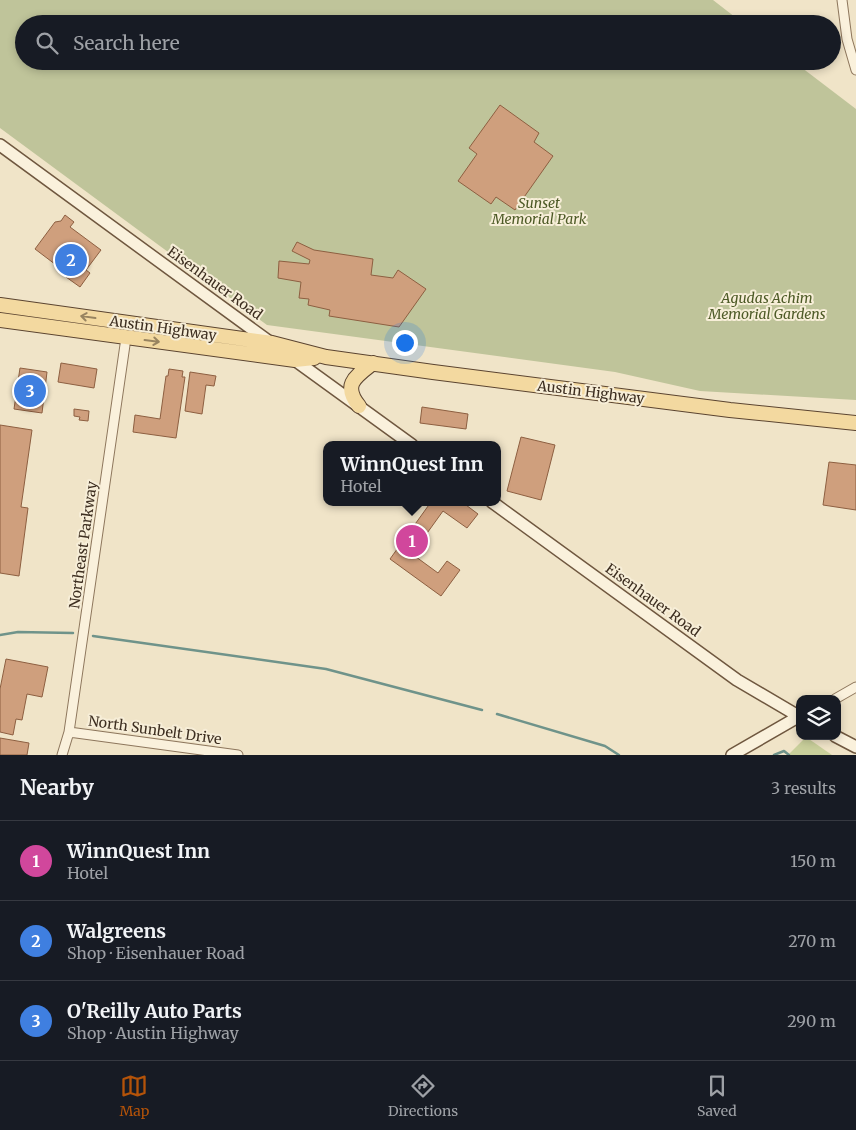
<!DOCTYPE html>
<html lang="en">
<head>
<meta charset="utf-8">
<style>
	:root { --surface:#171b24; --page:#20242c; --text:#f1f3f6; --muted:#9ea1a6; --line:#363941; --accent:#b45309 }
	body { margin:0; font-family:Merriweather,serif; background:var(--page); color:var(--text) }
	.controls { position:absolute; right:15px; bottom:15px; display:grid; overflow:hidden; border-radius:10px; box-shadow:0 2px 8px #0003 }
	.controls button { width:45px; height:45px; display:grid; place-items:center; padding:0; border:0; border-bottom:1px solid var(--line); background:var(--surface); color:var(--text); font:25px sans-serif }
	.you { position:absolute; left:404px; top:342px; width:18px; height:18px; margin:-12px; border:4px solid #fff; border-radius:50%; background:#1a73e8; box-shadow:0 0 0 8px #1a73e833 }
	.badge { display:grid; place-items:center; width:32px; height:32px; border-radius:50%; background:var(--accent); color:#fff; font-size:16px; font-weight:700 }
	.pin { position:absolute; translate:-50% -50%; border:2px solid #fff; box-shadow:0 1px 5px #0006 }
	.popup { position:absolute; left:323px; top:441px; width:178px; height:65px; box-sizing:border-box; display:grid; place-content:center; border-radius:10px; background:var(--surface); filter:drop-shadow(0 1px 4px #0005); font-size:16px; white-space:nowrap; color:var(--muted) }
	.popup b { font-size:19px; color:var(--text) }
	.popup::after { content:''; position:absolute; left:50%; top:100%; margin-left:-10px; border:10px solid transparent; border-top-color:var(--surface) }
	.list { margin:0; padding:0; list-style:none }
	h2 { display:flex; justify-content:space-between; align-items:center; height:65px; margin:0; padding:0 20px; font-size:21px }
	h2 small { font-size:16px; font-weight:400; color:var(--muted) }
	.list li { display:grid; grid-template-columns:32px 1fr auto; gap:15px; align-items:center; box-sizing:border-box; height:80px; padding:0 20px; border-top:1px solid var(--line) }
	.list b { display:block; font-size:19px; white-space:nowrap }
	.list p { margin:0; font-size:16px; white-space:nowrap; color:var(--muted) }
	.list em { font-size:16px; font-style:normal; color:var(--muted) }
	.icon { flex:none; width:28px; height:28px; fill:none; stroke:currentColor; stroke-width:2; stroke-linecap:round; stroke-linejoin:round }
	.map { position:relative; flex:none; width:856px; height:755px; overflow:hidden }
	.search { position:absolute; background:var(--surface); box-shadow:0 2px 8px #0003; left:15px; right:15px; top:15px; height:55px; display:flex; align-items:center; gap:12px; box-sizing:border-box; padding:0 18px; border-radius:28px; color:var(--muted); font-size:19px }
	.sheet { height:305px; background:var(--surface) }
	nav { display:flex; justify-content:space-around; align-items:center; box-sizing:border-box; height:70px; border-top:1px solid var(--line); background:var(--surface); font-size:14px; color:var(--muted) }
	nav a { display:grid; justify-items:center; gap:2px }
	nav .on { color:var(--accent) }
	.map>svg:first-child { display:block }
	.green { fill:#c9cf9b }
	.cemetery { fill:#bfc49a }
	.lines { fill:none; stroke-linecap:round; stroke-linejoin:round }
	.stream { stroke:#6f938a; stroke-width:2.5 }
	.building { fill:#cf9f7d; stroke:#8d5f41 }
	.street-casing { stroke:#8d765c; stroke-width:11 }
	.secondary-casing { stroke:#6f573f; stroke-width:14 }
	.primary-casing { stroke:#5b4430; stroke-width:16 }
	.street { stroke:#faf1dc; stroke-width:9 }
	.secondary { stroke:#faf1dc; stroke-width:11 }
	.primary { stroke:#f3d9a0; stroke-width:14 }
	.oneway { stroke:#988460 }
	.labels { text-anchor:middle; stroke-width:4; stroke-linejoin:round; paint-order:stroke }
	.park-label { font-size:14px; font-style:italic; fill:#4d5a26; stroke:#f7eed8 }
	.street-label { font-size:14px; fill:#3d2e20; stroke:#f7eed8 }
</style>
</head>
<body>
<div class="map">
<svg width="856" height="755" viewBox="0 0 856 755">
	<rect width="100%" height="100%" fill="#f0e4c8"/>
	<path class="green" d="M806,737l26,18h-44z"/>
	<path class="cemetery" d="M0,0h713l31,24h-720v37h769l63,48v291l-156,-9 -85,-19 -348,-47 -267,-197z"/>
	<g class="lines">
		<path class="stream" d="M0,635l18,-3 55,1
			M93,636l233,33 156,41
			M497,714l108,32 14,9
			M774,755l10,-4 5,4"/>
	</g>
	<path class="building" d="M500,105l39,28 -5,9 19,14 -38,54 -19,-13 -5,7 -33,-23 19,-27 -8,-6z
		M65,215l9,7 -4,5 31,23 -15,20 4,3 -10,14 -14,-10 2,-3 -33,-25 20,-27 6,-1z
		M297,242l17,8 59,9 -2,16 22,3 5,-8 28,19 -27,38 -70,-11 1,-6 -22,-5 1,-6 -10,-1 2,-16 -23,-4 1,-17 30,3 1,-4 -18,-9z
		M61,363l36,6 -3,19 -36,-6z
		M20,368l27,4 -5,41 -28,-4z
		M169,369l14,2 -1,6h3l-9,61 -43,-6 2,-17 25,4 6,-43h2z
		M190,372l26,4 -2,10 -8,-1 -4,29 -17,-3z
		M422,407l46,7 -2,15 -46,-6z
		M74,409l15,2 -1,10 -9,-1 1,-3 -6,-1z
		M0,425l32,5 -11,77 7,1 -9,68 -19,-3z
		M521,437l34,8 -14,55 -34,-9z
		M829,462l27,3v45l-33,-5z
		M431,502h31l16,12 -11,14 -24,-17 -31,43 26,19 9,-12 13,9 -19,26 -51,-37z
		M6,659l42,8 -6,30 -15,-3 -5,26 -6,-1 -3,16 -13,-3v-43z
		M0,738l29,5 -2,12h-27z"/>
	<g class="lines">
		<defs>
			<path id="street" d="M842,0l5,39 9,31
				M835,699l21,-12
				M69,732l169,23
				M62,755l7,-23 57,-394"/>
			<path id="secondary" d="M0,145l271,198
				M292,358l120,87
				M492,502l245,178 63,37
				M835,736l21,11
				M732,755l66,-38"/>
			<path id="primary" d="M0,305l272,38 54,14 107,15 297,38 126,13
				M0,320l295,40 19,-2
				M359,406c-17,-21 -4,-29 14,-43"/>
		</defs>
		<use href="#street" class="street-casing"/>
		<use href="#secondary" class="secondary-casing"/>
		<use href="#primary" class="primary-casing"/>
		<use href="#street" class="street"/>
		<use href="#secondary" class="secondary"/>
		<use href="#primary" class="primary"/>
	</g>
	<defs><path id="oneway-shaft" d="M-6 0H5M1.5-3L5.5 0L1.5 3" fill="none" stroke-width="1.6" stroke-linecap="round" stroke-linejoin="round" transform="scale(1.25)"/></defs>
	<g class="oneway">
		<use href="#oneway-shaft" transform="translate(88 317) rotate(-172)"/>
		<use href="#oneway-shaft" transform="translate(152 341) rotate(7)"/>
	</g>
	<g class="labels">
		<g class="park-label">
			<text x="539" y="208">Sunset<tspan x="539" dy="16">Memorial Park</tspan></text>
			<text x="767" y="303">Agudas Achim<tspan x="767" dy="16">Memorial Gardens</tspan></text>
		</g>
		<g class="street-label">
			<text transform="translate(215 283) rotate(36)" y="5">Eisenhauer Road</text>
			<text transform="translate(163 328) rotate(8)" y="5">Austin Highway</text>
			<text transform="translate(591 392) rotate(7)" y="5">Austin Highway</text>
			<text transform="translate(83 545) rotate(-82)" y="5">Northeast Parkway</text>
			<text transform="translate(653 600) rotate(36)" y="5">Eisenhauer Road</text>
			<text transform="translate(155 730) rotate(8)" y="5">North Sunbelt Drive</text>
		</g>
	</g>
</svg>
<div class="controls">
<button><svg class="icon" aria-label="layers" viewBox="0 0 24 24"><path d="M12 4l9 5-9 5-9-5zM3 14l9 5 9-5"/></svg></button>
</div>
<div class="you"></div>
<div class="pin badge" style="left:412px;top:541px;background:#d1479c">1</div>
<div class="popup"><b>WinnQuest Inn</b>Hotel</div>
<div class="pin badge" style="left:71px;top:260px;background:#3f7fe0">2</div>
<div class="pin badge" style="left:30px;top:391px;background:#3f7fe0">3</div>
<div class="search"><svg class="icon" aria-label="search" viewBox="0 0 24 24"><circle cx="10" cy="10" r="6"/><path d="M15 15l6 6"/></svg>Search here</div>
</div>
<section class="sheet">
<h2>Nearby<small>3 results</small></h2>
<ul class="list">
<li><span class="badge" style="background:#d1479c">1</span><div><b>WinnQuest Inn</b><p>Hotel</p></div><em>150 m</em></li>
<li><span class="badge" style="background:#3f7fe0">2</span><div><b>Walgreens</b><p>Shop · Eisenhauer Road</p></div><em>270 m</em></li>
<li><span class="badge" style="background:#3f7fe0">3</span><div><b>O'Reilly Auto Parts</b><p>Shop · Austin Highway</p></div><em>290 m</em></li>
</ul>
</section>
<nav>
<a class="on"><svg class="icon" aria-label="map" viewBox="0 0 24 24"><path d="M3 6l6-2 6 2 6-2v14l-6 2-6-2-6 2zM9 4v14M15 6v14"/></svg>Map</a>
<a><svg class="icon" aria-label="directions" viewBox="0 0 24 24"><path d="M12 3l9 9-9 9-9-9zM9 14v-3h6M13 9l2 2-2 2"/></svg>Directions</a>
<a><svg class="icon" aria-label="saved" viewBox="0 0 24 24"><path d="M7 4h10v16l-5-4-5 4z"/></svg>Saved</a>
</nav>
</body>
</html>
